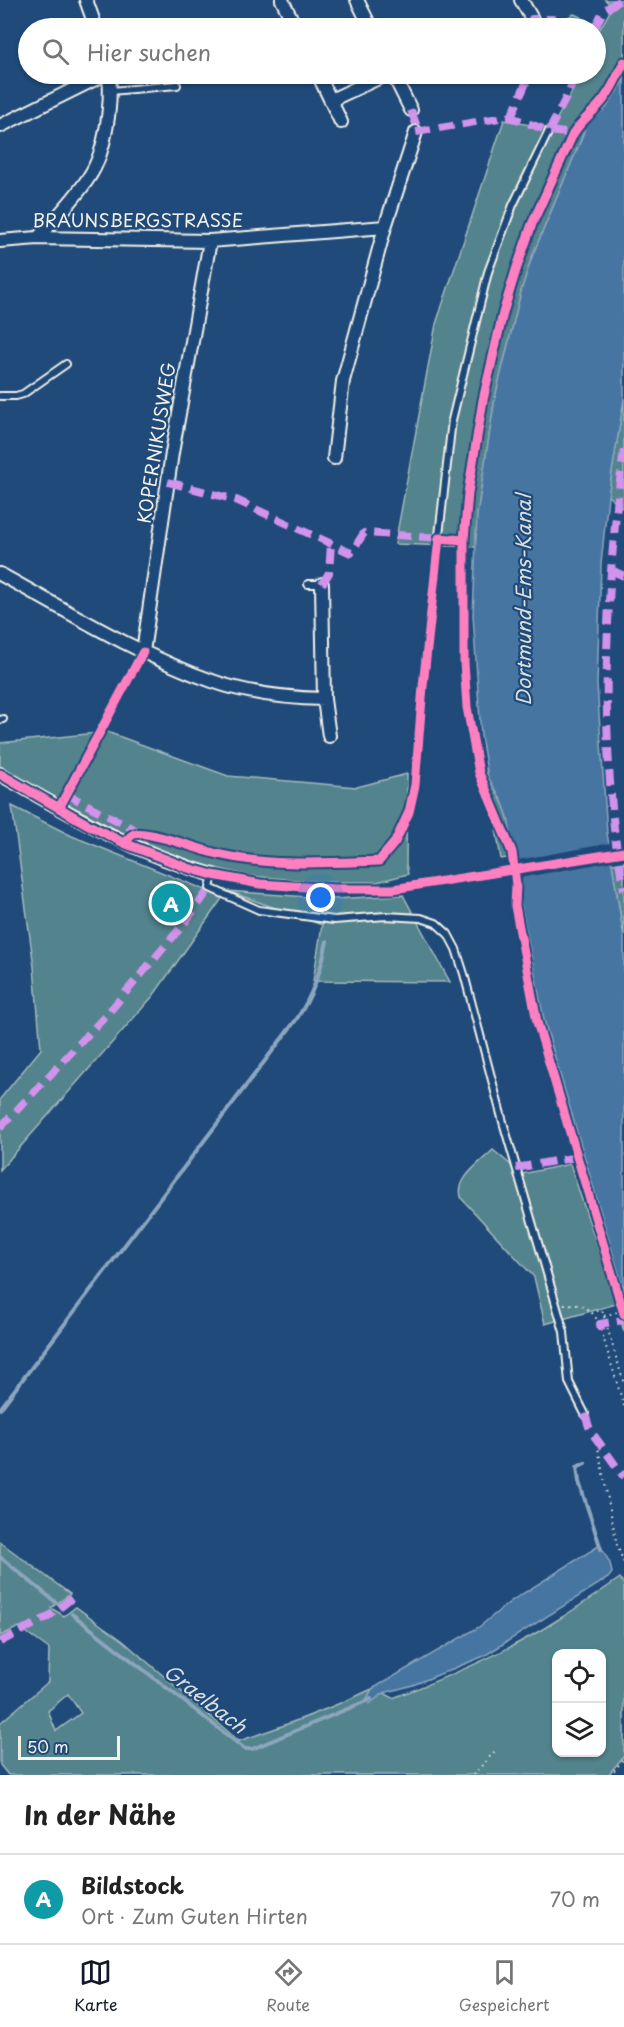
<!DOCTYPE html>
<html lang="de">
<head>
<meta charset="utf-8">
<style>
	:root { --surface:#fff; --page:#f2f2f2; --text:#222; --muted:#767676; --line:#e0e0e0; --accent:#111827 }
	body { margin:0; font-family:"Playpen Sans",sans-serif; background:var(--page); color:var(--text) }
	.controls { position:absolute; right:18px; bottom:18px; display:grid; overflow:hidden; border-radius:12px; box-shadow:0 2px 4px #0004 }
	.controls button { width:54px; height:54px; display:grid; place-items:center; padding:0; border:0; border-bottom:2px solid var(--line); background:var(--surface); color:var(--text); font:30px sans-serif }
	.scale { position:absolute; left:18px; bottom:15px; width:102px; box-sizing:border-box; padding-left:6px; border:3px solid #f4f1e8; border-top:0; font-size:16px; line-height:21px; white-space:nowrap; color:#f4f1e8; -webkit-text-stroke:4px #1f4a7a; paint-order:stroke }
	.you { position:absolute; left:321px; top:898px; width:21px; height:21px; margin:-15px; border:4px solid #fff; border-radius:50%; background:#1a73e8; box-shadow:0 0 0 9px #1a73e833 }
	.badge { display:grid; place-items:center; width:39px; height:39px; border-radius:50%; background:var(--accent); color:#fff; font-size:20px; font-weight:700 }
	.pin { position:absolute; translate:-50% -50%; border:3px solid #fff; box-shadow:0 2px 6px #0006 }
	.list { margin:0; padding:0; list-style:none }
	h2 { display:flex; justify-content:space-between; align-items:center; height:78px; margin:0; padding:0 24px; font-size:26px }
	h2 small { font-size:20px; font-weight:400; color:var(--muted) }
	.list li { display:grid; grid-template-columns:39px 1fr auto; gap:18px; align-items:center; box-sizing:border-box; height:90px; padding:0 24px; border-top:2px solid var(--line) }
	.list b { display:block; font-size:22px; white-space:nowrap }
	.list p { margin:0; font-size:20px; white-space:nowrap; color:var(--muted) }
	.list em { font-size:20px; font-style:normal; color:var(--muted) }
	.icon { flex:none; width:33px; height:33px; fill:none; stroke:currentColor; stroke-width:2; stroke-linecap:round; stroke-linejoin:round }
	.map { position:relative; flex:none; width:624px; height:1775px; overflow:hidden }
	.search { position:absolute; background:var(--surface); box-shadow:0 2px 4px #0004; left:18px; right:18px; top:18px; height:66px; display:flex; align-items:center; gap:15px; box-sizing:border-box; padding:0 21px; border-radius:33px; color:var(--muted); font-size:22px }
	.sheet { height:168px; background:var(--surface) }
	nav { display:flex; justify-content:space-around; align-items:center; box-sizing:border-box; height:84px; border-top:2px solid var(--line); background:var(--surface); font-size:16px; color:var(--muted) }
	nav a { display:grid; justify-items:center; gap:3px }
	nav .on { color:var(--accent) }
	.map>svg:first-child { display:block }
	.green { fill:#53838d; stroke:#a4baba; stroke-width:1.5; fill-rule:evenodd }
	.water { fill:#4774a2; stroke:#8ca6be; stroke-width:1.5 }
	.pier { fill:#1f4a7a }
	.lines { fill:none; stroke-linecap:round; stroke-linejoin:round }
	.stream { stroke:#8ca6be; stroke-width:4 }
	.lane-casing { stroke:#f4f1e8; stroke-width:10 }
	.street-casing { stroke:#f4f1e8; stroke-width:16 }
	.path { stroke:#f4f1e8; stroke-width:2; stroke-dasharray:1.5 4.5; stroke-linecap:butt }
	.lane { stroke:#1f4a7a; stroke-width:6 }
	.street { stroke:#1f4a7a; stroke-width:12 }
	.quiet { stroke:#d193ec; stroke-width:8; stroke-dasharray:15 8; stroke-linecap:butt }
	.cycleway-casing { stroke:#1f4a7a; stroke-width:13 }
	.cycleway { stroke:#ff80c0; stroke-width:9 }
	.labels { text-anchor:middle; stroke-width:4.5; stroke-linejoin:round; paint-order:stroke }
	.street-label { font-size:18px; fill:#f4f1e8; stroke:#1f4a7a }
	.water-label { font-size:20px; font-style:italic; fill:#dadede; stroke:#1f4a7a }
</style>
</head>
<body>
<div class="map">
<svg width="624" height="1775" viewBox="0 0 624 1775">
	<rect width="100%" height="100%" fill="#1f4a7a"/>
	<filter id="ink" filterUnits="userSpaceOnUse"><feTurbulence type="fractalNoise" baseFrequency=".0167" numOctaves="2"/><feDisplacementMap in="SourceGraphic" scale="12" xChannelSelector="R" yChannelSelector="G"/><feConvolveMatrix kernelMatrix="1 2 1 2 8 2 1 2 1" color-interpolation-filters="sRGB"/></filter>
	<g filter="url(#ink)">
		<path class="green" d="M605,0h19v80l-18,28 -20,17 -5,15 -49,117 -10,31 -27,110 -18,117 -1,32 -81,-3 41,-220 68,-204 47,9 26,-46 3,-9h16v-38l17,-30z
			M574,14l13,6 -4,8h-37z
			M624,399v110l-16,-13z
			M107,732l121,44 129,11 50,-13 -1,90 2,10 -31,8h-55l-72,-6 -56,-13 -49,-18 -145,-77v-25z
			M486,768c3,15 13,26 19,40 6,15 7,33 9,49l-13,2z
			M12,806l60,30 151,61 -70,99 -153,174v-71l41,-50 -7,-82z
			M624,862v74l-12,-72z
			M517,879c20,141 66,276 107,412v41l-8,-28 -71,20 -11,-47 -72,-78c-9,-19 19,-37 31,-49l29,24 48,-10 39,117 -57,-198 -20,-61 -22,-141z
			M228,891l106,8 69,-4 47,87 -137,-1 9,-56z
			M0,1542l70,52 -19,14 13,8 12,-9 47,34 116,100c45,-15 90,-32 133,-52l-5,10 17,-6 9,5c57,-22 115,-46 166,-79 21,-13 41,-27 61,-41l4,7v171l-16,19h-600l-8,-10v-42l48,-41 1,-33 -30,-22 -19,9zM556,1654h46v98h-46zM68,1694l13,19 -25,18 -8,-20z"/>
		<path class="water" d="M624,80v319l-16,97 -7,68 -4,120 10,149 17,106v352l-80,-271 -22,-110 -14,-93 -5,-14 -15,-26 -7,-41 -8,-121 4,-100 18,-117 27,-110 10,-31 49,-117 5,-15 20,-17z
			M600,1545l10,18 2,10 -4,5 -124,78 -71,29 -29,8 -15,11 -2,-5 5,-10 107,-62 32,-26z"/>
		<path class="pier" d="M611,843l3,18 -100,18 -2,-18z"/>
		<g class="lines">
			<path class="stream" d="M0,1409l296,-389c17,-25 25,-50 31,-79
				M585,1463l-8,4 2,15 22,67
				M0,1557l58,47
				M72,1614l173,135h7l119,-50"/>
			<defs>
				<path id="lane" d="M111,91l66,-6
					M0,396h16l7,-2 43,-30
					M308,584h14
					M0,720l3,-1
					M125,842c3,-3 6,-7 11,-8 15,-4 63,16 81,20 53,12 108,9 162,7l16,-19 14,-30 6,-27 12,-143 25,-222 36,-148 25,-67 36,-74
					M213,875l-3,13 49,22 75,10 52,-4 35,2 15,5 12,11 8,15 8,25 39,148 61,210 5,50 16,32"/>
				<path id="street" d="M86,0l10,28
					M282,0l14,28
					M357,0l14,28
					M521,0l11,19
					M318,74l23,48
					M393,74l18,36
					M331,100l56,-26
					M0,126l105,-52
					M38,238c17,-19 37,-39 51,-61 17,-25 23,-74 20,-103
					M0,241l38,-3 172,3 175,-14
					M334,458l9,-77 42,-154 31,-95
					M0,574c69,38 137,80 212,107 36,13 74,17 112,18
					M322,584l2,115 5,37
					M143,652l29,-199 38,-212
					M0,774c71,41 134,79 213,101"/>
			</defs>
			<use href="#lane" class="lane-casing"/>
			<use href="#street" class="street-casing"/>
			<path class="path" d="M564,1304c20,0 26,4 36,20
				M597,1311l5,-1 22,74
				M604,1316l20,-6
				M601,1330l23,76
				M596,1438l21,107 7,18
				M473,1775l23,-25
				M610,1775l14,-16"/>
			<use href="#lane" class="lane"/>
			<use href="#street" class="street"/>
			<path class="quiet" d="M530,28l2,-9h21l3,5
				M595,28l8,-17 17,-11
				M411,110l5,14v8l89,-15h6l38,14 24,3
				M511,117l19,-43
				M549,131l20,-39 6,-18
				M624,450c-17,122 -23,245 -11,368 2,24 7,48 11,72
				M168,482l68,18 115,53 13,-20 79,5
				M611,570l13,6
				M322,584l7,-11 2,-29
				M66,794l75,39
				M0,1128l109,-116 74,-87 27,-37
				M516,1168l61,-11
				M601,1330l-1,-6 24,-4
				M585,1414l5,16 34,47
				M0,1642l48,-25 24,-19"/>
			<defs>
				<path id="cycleway" d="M624,62c-7,15 -14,31 -25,43 -10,11 -18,16 -26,29l-41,90 -16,46 -13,43 -20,87 -15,93 -4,47v122l3,45 12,66 33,79 4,33 -1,21 22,116 87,292
					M0,774l87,50 37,19 64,25 25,7 47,9 76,5h57l231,-37
					M59,808l84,-156
					M124,843c3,-3 6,-7 10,-9 14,-4 64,15 80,19 53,14 111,10 165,8l16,-19 14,-30 6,-27 8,-99 16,-148 25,2"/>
			</defs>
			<use href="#cycleway" class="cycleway-casing"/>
			<use href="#cycleway" class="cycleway"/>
		</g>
	</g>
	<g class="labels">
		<g class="street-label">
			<text x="138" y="227">BRAUNSBERGSTRASSE</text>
			<text transform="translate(157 443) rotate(-81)" y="6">KOPERNIKUSWEG</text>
		</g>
		<g class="water-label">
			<text transform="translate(524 600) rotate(-90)" y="7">Dortmund-Ems-Kanal</text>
			<text transform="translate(205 1699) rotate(38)" y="7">Graelbach</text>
		</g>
	</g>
</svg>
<div class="controls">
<button><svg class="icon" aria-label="locate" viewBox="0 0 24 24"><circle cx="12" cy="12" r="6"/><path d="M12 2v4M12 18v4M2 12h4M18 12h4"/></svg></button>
<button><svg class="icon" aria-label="layers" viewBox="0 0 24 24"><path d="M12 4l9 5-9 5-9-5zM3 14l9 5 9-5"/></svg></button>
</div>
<div class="scale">50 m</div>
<div class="you"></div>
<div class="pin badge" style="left:171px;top:903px;background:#0f9aa8">A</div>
<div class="search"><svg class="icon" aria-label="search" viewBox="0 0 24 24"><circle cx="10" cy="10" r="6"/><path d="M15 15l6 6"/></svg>Hier suchen</div>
</div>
<section class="sheet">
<h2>In der Nähe<small></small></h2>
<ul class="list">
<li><span class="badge" style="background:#0f9aa8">A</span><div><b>Bildstock</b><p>Ort · Zum Guten Hirten</p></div><em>70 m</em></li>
</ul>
</section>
<nav>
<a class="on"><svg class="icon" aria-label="map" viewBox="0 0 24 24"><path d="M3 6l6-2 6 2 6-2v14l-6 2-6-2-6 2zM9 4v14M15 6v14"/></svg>Karte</a>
<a><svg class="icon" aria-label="directions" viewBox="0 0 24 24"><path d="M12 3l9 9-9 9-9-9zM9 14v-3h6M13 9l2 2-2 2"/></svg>Route</a>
<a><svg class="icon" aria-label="saved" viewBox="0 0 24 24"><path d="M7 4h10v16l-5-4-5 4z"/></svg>Gespeichert</a>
</nav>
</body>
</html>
